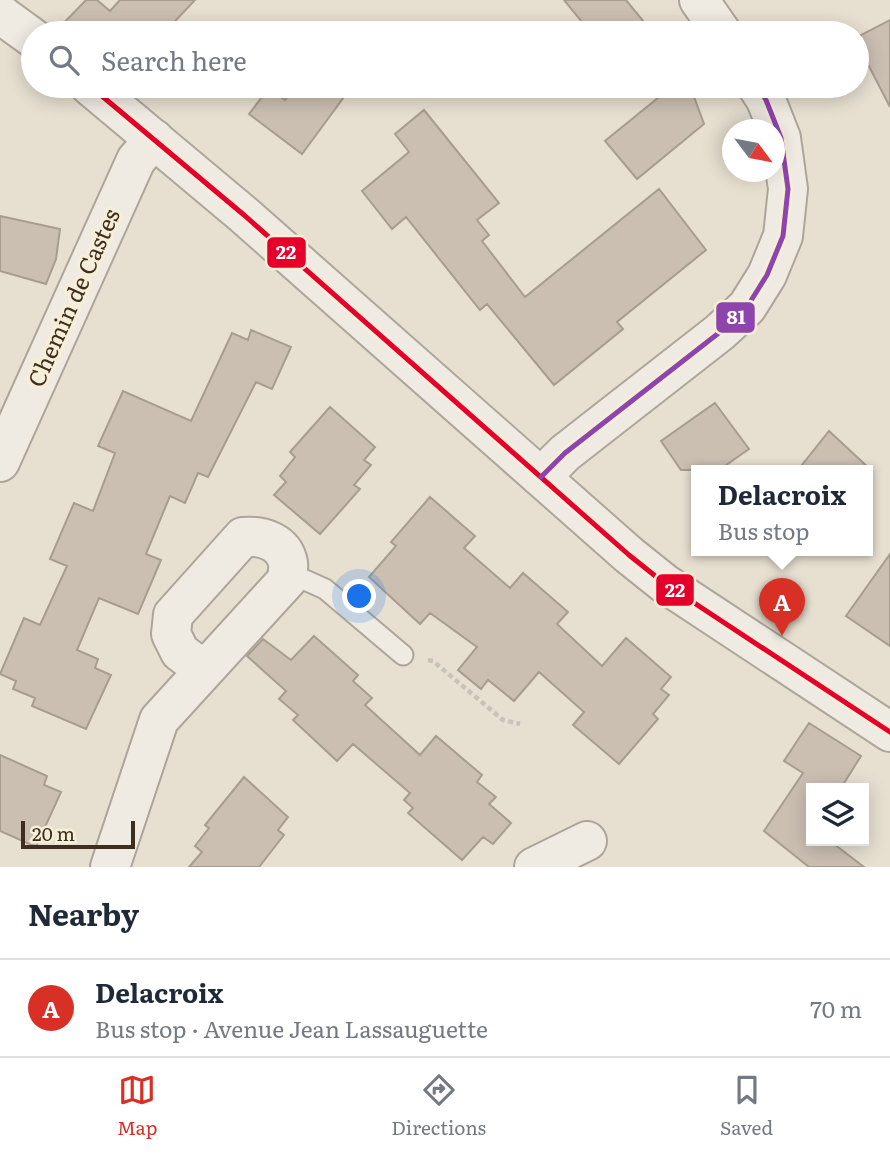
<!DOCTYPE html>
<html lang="en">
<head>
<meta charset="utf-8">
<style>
	:root { --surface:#fff; --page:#f2f2f3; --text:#1f2937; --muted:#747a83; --line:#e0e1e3; --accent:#d93025 }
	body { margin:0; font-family:Literata,serif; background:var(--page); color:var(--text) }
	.controls { position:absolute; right:21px; bottom:21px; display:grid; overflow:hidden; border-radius:0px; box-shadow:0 4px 18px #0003 }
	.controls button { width:63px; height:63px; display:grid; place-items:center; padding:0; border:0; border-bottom:2px solid var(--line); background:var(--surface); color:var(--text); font:35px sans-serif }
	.compass { position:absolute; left:722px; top:119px; width:63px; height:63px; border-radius:50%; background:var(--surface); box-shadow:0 4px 18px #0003; rotate:122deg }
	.scale { position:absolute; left:21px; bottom:18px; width:114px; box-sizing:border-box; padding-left:7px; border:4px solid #3d2e20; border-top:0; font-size:19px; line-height:24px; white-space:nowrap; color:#3d2e20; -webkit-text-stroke:5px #f7eed8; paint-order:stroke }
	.you { position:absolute; left:360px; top:597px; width:24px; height:24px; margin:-18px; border:5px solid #fff; border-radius:50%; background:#1a73e8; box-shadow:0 0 0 10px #1a73e833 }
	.badge { display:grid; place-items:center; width:46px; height:46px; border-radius:50%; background:var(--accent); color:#fff; font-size:23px; font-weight:700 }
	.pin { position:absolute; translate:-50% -58px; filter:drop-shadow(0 2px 4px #0008) }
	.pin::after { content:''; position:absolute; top:37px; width:24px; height:21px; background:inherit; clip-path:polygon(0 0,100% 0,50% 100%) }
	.popup { position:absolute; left:691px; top:465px; width:182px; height:91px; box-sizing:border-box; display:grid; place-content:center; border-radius:0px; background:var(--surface); filter:drop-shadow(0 2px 5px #0005); font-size:23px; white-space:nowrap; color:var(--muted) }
	.popup b { font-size:26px; color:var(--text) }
	.popup::after { content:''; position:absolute; left:50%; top:100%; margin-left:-14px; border:14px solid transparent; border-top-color:var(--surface) }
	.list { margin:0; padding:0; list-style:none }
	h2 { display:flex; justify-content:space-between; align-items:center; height:91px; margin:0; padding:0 28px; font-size:30px }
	h2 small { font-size:23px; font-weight:400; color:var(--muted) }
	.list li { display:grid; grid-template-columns:46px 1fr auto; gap:21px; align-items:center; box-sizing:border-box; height:98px; padding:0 28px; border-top:2px solid var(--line) }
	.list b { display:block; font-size:26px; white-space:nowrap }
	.list p { margin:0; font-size:23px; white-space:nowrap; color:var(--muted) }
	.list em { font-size:23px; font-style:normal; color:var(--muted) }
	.icon { flex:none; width:38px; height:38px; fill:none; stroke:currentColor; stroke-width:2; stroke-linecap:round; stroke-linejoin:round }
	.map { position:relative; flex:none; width:890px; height:867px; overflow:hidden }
	.search { position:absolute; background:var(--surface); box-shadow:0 4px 18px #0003; left:21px; right:21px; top:21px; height:77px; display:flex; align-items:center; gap:18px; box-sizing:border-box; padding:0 24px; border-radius:38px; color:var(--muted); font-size:26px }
	.sheet { height:189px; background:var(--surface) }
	nav { display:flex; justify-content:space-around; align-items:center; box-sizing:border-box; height:98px; border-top:2px solid var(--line); background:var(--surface); font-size:19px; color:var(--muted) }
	nav a { display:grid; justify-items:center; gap:4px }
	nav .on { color:var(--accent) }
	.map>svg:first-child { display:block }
	.building { fill:#cbbfb2; stroke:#a89c90; stroke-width:2 }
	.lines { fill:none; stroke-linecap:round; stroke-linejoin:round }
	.service-casing { stroke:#ada599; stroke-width:23 }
	.minor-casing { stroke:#ada599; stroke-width:42 }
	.tertiary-casing { stroke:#ada599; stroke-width:42 }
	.path { stroke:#c8c2b9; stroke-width:4.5; stroke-dasharray:5 3.5; stroke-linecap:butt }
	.service { stroke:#efebe3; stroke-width:19 }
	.minor { stroke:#efebe3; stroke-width:38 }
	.tertiary { stroke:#efebe3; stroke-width:38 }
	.bus-1-casing { stroke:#f7eed8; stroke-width:10 }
	.bus-2-casing { stroke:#f7eed8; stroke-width:10 }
	.bus-1 { stroke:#e4002b; stroke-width:5 }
	.bus-2 { stroke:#8e44ad; stroke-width:5 }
	.labels { text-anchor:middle; stroke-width:7; stroke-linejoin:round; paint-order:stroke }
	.street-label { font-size:23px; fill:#3d2e20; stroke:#f7eed8 }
	.line-badge { stroke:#f7eed8; stroke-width:2.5 }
	.badge-label { font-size:19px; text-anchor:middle; font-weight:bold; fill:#fff }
</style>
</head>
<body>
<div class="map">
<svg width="890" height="867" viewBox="0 0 890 867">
	<rect width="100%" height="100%" fill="#e7e0d1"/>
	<path class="building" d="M86,0h11l13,11 10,-11h75l-31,33h-110z
		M564,0h62l27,33h-62z
		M890,20v87l-33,-64v-6z
		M296,86h56l-50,68 -53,-40 20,-26 16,12z
		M677,86h13l14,38 -67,55 -32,-38 64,-52z
		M424,110l75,93 -22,17 12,15 -7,6 43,56 134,-108 47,61 -89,72 6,7 -69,56 -67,-81 -7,6 -74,-93 -14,12 -30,-38 47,-39 -14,-18z
		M0,216l60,13 -4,30 -10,25 -46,-13z
		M251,330l40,17 -19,42 -16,-7 -48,95 -10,-4 -13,30 -15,-7 -24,58 15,6 -23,54 -39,-16 -22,52 21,9 -3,9 16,7 -25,54 -54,-23 3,-8 -22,-9 3,-8 -16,-7 24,-56 16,7 27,-59 -17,-7 24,-56 19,8 22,-58 -17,-7 25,-55 68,30 41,-88 16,7z
		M715,403l34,46 -30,21h-38l-20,-29z
		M330,407l45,40 -11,13 7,5 -17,20 6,4 -40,45 -46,-39 12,-13 -6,-6 15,-19 -5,-5z
		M829,431l42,39h-73z
		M430,497l45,39 -11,12 46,40 13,-15 45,39 -11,12 45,42 24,-28 45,39 -10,12 8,6 -16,19 5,5 -39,45 -46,-39 11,-13 -45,-40 -25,29 -26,-21 -7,9 -23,-19 19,-23 -47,-34 -10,11 -51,-47 27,-31 -5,-4z
		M890,554v92l-44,-30z
		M314,636l44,39 -5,6 19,17 -7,7 55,50 16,-19 46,39 -5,7 19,15 -7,7 22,19 -18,21 -10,-7 -21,23 -54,-47 5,-5 -9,-8 6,-7 -57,-49 -16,17 -44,-41 5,-5 -19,-16 7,-8 -39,-35 16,-17 28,21z
		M809,723l52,33 -20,32h-30v53h19l34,26h-55l-45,-36 39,-58 -19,-12z
		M0,755l47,21 -3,9 17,7 -25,55 -36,-16z
		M244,777l44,40 -10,13 6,5 -25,32h-70l13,-15 -7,-6 14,-18 -4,-3z"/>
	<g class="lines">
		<defs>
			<path id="service" d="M287,580h18l20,9 78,66"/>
			<path id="minor" d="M699,0l23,33
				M0,462l136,-302 18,-21
				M541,477l24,-24 155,-121 27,-25 20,-32 16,-39 5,-47 -7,-51 -15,-38 -9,-14
				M110,867l49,-147 128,-140c0,-5 2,-12 1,-17 -4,-21 -26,-28 -45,-26l-70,78 -2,19 9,18 24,18
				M534,867l53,-26"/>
			<path id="tertiary" d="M0,14l33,24
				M90,86l154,129 385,340 35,28 226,149"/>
		</defs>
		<use href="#service" class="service-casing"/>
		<use href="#minor" class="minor-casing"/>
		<use href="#tertiary" class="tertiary-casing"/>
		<path class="path" d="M428,660l5,1 70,59 17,4"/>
		<use href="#service" class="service"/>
		<use href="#minor" class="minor"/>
		<use href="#tertiary" class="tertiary"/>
		<defs>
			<path id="bus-1" d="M90,86l154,129 385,340 35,28 226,149"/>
			<path id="bus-2" d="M541,477l24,-24 155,-121 27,-25 20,-32 16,-39 5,-47 -7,-51 -15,-38 -9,-14"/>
		</defs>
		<use href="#bus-1" class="bus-1-casing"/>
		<use href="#bus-2" class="bus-2-casing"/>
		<use href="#bus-1" class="bus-1"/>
		<use href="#bus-2" class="bus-2"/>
	</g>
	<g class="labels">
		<g class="street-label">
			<text transform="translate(74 298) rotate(-66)" y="8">Chemin de Castes</text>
		</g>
	</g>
	<g class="line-badge">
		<rect x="266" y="236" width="41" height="33" rx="7" fill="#e4002b"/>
		<rect x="715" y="301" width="41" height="33" rx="7" fill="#8e44ad"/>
		<rect x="655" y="573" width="40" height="34" rx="7" fill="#e4002b"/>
	</g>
	<g class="badge-label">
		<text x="286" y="259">22</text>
		<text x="736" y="324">81</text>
		<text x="675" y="597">22</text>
	</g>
</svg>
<div class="controls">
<button><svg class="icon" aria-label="layers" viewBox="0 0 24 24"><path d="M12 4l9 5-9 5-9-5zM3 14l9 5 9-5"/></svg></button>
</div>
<svg class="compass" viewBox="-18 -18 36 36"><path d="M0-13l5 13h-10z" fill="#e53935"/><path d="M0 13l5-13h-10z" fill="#747a83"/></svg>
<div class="scale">20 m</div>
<div class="you"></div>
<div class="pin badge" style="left:782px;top:636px">A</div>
<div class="popup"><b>Delacroix</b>Bus stop</div>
<div class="search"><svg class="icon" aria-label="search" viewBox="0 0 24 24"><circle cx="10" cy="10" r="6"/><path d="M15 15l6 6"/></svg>Search here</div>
</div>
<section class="sheet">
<h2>Nearby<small></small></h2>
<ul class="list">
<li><span class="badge">A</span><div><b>Delacroix</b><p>Bus stop · Avenue Jean Lassauguette</p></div><em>70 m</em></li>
</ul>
</section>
<nav>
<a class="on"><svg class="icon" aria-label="map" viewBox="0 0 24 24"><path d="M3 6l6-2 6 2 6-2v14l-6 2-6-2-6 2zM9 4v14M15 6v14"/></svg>Map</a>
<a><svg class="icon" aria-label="directions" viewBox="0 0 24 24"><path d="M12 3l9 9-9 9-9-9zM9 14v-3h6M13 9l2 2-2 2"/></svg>Directions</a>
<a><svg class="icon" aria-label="saved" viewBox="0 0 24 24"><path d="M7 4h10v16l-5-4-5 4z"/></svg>Saved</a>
</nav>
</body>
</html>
